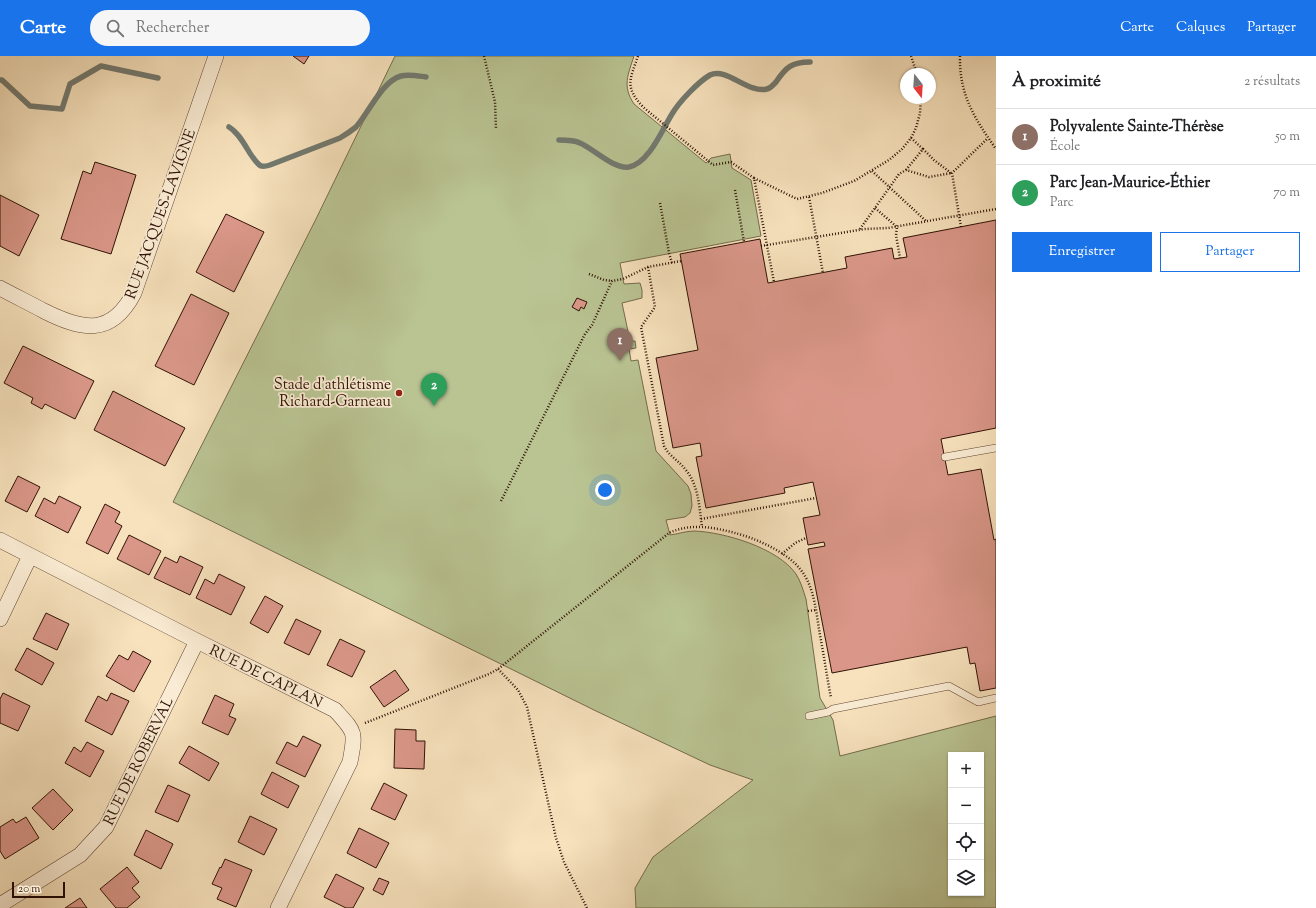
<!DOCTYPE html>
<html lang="fr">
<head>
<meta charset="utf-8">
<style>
	:root { --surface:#fff; --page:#f6f6f6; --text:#202124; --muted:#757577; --line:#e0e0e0; --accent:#1a73e8 }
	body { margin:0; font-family:"Sorts Mill Goudy",serif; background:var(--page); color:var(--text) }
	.controls { position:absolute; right:12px; bottom:12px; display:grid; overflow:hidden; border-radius:0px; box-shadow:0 1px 3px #0004 }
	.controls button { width:36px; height:36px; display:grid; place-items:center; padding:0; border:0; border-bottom:1px solid var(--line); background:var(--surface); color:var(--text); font:20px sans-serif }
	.compass { position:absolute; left:900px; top:12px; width:36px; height:36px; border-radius:50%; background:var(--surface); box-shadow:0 1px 3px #0004; rotate:163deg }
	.scale { position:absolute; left:12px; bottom:10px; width:53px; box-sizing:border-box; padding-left:4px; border:2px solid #301205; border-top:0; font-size:11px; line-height:14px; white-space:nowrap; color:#301205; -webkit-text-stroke:3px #faecd4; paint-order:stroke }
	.you { position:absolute; left:605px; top:434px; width:14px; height:14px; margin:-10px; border:3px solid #fff; border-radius:50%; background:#1a73e8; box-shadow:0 0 0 6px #1a73e833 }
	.badge { display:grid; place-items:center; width:26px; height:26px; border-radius:50%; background:var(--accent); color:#fff; font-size:13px; font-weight:700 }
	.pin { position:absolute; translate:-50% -33px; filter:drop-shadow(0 1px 2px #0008) }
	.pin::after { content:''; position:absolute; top:21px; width:14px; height:12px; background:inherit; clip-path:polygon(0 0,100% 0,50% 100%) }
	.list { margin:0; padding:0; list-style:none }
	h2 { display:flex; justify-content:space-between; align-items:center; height:52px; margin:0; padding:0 16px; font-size:17px }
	h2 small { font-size:13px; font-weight:400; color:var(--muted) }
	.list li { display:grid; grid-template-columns:26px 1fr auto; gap:12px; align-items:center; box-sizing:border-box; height:56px; padding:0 16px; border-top:1px solid var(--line) }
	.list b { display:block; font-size:15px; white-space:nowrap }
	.list p { margin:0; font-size:13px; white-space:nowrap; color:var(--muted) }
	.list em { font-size:13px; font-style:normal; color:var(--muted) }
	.actions { display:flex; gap:8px; padding:12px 16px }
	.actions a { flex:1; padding:9px 0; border:1px solid var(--accent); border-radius:0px; text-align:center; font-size:14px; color:var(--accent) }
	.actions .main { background:var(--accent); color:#fff }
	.icon { flex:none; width:22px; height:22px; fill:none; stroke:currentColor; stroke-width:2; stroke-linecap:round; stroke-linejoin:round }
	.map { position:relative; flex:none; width:996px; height:852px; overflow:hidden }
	header { display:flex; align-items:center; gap:24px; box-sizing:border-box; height:56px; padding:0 20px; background:var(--accent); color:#fff }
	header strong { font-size:19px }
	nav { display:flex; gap:22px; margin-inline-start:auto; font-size:14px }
	.search { width:280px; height:36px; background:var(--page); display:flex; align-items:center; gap:10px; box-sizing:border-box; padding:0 14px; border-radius:22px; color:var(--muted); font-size:15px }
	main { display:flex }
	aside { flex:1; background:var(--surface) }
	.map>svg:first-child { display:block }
	.green { fill:#bac493; stroke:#756b4c; fill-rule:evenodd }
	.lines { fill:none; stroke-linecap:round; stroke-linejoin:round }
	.stream { stroke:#72796f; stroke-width:5.5 }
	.building { fill:#da9789; stroke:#301205 }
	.lane-casing { stroke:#624633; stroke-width:8 }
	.street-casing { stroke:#624633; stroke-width:16 }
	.path { stroke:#301205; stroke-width:2.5; stroke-dasharray:1 2; stroke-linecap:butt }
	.lane { stroke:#faecd4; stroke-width:7 }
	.street { stroke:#faecd4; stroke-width:15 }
	.poi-dot { fill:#8f2418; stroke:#faecd4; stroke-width:1.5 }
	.labels { text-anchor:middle; stroke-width:3.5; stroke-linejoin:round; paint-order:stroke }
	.street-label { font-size:15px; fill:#301205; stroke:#faecd4 }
	.poi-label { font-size:15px; fill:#301205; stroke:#faecd4; text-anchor:end }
</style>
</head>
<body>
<header>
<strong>Carte</strong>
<div class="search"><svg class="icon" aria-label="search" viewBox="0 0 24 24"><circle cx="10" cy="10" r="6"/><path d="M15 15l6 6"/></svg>Rechercher</div>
<nav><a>Carte</a><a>Calques</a><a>Partager</a></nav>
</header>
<main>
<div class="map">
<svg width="996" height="852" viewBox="0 0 996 852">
	<rect width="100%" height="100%" fill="#f7e2bd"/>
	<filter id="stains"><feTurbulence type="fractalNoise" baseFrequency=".005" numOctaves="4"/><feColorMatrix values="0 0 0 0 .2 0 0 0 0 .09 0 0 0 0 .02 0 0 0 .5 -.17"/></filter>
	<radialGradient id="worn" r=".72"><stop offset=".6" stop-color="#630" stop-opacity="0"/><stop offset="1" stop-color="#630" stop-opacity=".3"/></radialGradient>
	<path class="green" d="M395,0h239c-6,19 -12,30 0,48l72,59 5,-5 19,-4 2,14 19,12 10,56 -141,27 4,21 16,-1 2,7v8l-20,5 8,38h5l1,7 -7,1 2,12 7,-1 18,91 32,35 3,8 1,12 -2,7 -5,4 -19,3 4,15c8,-1 16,-4 24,-4 30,1 84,17 102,43 5,8 7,16 10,25l14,99 13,22 7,36 156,-40v192h-360l-1,-20 18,-31 100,-77 -43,-15 -114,-54 -423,-209 143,-283zM951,699h30v138h-30z"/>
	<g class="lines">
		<path class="stream" d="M0,24h2l28,26 32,3 8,-25 31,-18 57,12
			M229,71c15,9 21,33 32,39 3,1 6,0 9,-1l70,-27c5,-3 11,-7 16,-11 12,-13 26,-46 45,-51 8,-2 17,0 25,1
			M559,84c8,0 15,0 21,3 14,6 33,26 49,24 20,-4 33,-37 43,-53 7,-12 26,-32 38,-39 17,-8 38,19 57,14 4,-1 6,-4 9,-7 10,-15 16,-20 34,-20"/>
	</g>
	<path class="building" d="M293,0h16l-5,8z
		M95,106l41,13 -25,79 -50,-15 22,-68 8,3z
		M0,139l39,20 -20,41 -19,-10z
		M226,158l38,18 -30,60 -38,-20z
		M996,164v208l-55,11 7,36 33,-6 13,71 2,-1v149l-16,3 -5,-28 -5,1 -3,-17 -135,26 -24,-124 17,-3 -1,-4 -16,3 -5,-27 17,-3 -7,-33 -29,6 1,5 -79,15 -10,-51 6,-1 -2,-13 -27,5 -17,-90 42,-8 -18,-96 80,-15 8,44 79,-15 -2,-11 47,-9 2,11 13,-2 -4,-19z
		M191,238l38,19 -35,72 -39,-19z
		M577,242l10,4 -3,7 -3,-2 -2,4 -7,-4z
		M23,290l71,35 -19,38 -30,-15 -3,5 -11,-6 2,-5 -29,-15z
		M113,335l72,37 -20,38 -71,-36z
		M18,420l22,11 -13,25 -22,-11z
		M59,440l22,11 -13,26 -33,-17 9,-18 11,6z
		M105,448l15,8 -5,10 7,4 -14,28 -22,-11z
		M129,479l32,16 -12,24 -32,-16z
		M180,500l23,11 -13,28 -36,-17 11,-21 12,6z
		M219,518l26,13 -14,28 -35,-17 9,-19 9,5z
		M265,540l18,10 -15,27 -18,-10z
		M46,557l23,11 -12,26 -24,-11z
		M296,563l25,12 -12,24 -25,-12z
		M340,583l25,12 -13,26 -25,-12z
		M27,592l27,15 -12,22 -27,-15z
		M133,595l18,10 -17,31 -28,-16 13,-21 9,5z
		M395,614l14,20 -25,17 -14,-20z
		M3,637l27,13 -12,25 -18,-8v-24z
		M111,637l18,8 -17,34 -27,-14 13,-25 9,5z
		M215,639l19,9 -5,12 7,3 -8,16 -26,-12z
		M395,673l21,1v11h9l-1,28 -30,-1z
		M303,680l18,9 -16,32 -29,-14 11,-21 10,5z
		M87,686l17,9 -14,26 -25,-14 9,-16 7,5z
		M189,690l30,17 -10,18 -30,-18z
		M272,716l27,14 -11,22 -27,-14z
		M384,727l23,12 -12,25 -24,-11z
		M168,729l22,10 -12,27 -23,-10z
		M53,733l20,21 -20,20 -21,-22z
		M250,760l27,13 -13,26 -26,-13z
		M26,761l13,21 -34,21 -5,-8v-24l13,-8 3,4z
		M359,772l30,15 -13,25 -29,-15z
		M146,774l27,14 -12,25 -27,-14z
		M225,803l27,11 -16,37 -19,-8 5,-11 -10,-4 8,-17 1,1z
		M127,811l12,15 -7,6 8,9 -13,11h-11l-16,-19z
		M336,818l28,14 -11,20h-7l-22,-11z
		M379,822l10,4 -6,13 -10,-5z
		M80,842l7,10h-22z"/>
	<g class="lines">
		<defs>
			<path id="lane" d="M945,401l51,-9
				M809,660l19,-4 5,-3 116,-23 29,16 18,-4"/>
			<path id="street" d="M0,232c15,8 29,15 44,23 38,19 67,26 90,-18l82,-237
				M0,484l197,101 138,69c20,22 21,21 15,52l-72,146
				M0,563l30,-63
				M0,849l80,-50 26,-28 91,-186"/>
		</defs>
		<use href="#lane" class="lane-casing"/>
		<use href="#street" class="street-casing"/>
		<path class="path" d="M484,0l11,46 1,27
			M638,0c-8,24 -14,30 5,51l70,58 18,-3 23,16 20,104
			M911,0l6,18
			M960,0c-1,39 15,63 36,93
			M911,82l12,11
			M906,114l17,-21 11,11 17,13
			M872,115l54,50
			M754,122l43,21 25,-6 32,-12 35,-21 13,-11 9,-11 5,-10 4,-15 1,-15
			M735,134l9,52
			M809,141l14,76
			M660,147l9,50 3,10
			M875,152l22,19 -1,8 4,23
			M961,171l-9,-54 36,-35
			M860,173l39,-55 7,-4 23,7 23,-4
			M761,190l104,-17 23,-1 108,-19
			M648,211l7,40 -14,20 23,119c5,10 14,14 21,23 14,16 14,38 17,58
			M589,218l15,6 8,1
			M501,445l84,-167 7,-9 20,-44 11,-2 25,-12 33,-6
			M701,463l115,-21
			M782,498l13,-11 11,-5
			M808,555l8,-1
			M498,613l20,21 9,17 29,131 8,24 23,46
			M365,667l124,-49 9,-5 171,-136c21,-10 44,-6 66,0 20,5 52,19 65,36 15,18 16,44 20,66 4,21 7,42 11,63"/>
		<use href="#lane" class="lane"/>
		<use href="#street" class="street"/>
	</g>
	<circle class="poi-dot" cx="399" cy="337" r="4"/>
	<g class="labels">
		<g class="street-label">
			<text transform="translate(160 158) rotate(-70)" y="5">RUE JACQUES-LAVIGNE</text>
			<text transform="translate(266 620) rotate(26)" y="5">RUE DE CAPLAN</text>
			<text transform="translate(138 705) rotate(-64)" y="5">RUE DE ROBERVAL</text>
		</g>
		<g class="poi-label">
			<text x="391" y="333">Stade d'athlétisme<tspan x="391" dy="17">Richard-Garneau</tspan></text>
		</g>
	</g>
	<rect width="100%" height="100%" filter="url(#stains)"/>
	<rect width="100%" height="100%" fill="url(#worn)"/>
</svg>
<div class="controls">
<button>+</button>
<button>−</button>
<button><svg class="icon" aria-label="locate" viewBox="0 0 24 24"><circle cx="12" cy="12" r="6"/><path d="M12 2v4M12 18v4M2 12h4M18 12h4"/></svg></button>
<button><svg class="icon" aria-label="layers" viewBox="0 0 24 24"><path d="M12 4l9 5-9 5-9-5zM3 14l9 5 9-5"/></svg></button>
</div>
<svg class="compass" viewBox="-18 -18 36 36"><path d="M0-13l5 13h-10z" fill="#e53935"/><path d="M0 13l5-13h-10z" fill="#757577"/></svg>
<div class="scale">20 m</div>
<div class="you"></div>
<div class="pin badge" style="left:620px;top:305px;background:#8d6e63">1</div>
<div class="pin badge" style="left:434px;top:350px;background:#2e9e5b">2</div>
</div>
<aside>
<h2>À proximité<small>2 résultats</small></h2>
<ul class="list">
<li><span class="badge" style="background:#8d6e63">1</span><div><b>Polyvalente Sainte-Thérèse</b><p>École</p></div><em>50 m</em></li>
<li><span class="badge" style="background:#2e9e5b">2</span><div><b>Parc Jean-Maurice-Éthier</b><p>Parc</p></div><em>70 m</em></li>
</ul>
<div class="actions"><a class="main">Enregistrer</a><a>Partager</a></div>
</aside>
</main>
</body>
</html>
